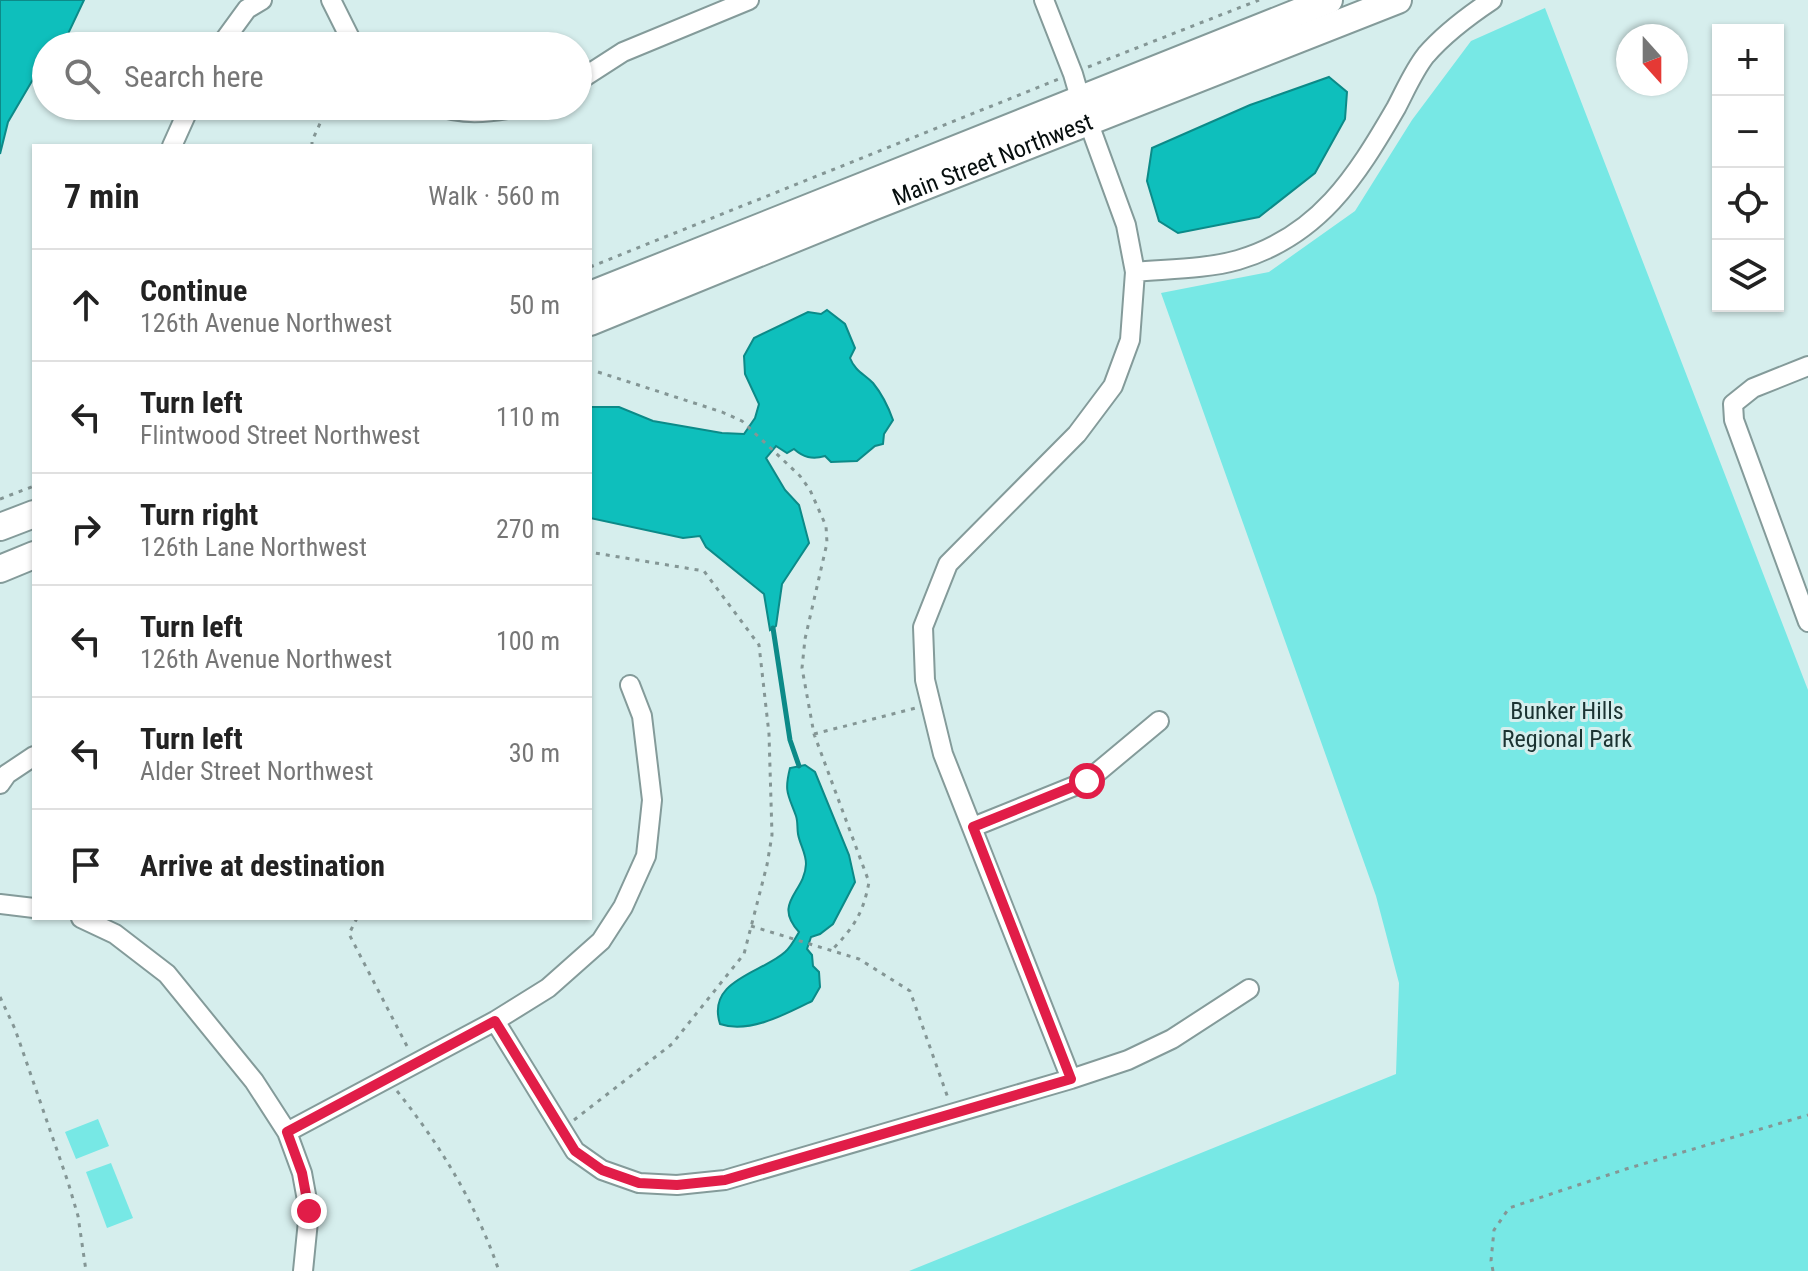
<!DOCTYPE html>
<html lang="en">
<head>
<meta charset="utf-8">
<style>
	:root { --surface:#fff; --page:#f2f2f2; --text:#222; --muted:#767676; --line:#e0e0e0 }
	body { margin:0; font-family:"Roboto Condensed",sans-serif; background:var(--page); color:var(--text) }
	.controls { position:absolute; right:24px; top:24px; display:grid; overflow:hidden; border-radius:0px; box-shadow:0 2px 6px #0004 }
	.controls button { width:72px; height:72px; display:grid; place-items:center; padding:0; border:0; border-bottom:2px solid var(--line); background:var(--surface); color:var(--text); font:40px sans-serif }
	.compass { position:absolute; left:1616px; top:24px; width:72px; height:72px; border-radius:50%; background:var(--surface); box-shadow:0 2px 6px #0004; rotate:159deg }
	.stop { position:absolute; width:24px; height:24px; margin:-18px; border:6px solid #e11d48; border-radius:50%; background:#fff }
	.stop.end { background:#e11d48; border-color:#fff; box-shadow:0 2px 8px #0008 }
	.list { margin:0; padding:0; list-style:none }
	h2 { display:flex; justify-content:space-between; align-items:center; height:104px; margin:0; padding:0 32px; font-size:34px }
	h2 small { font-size:26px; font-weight:400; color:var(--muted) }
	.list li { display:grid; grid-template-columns:52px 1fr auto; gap:24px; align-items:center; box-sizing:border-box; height:112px; padding:0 32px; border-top:2px solid var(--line) }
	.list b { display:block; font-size:30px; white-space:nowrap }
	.list p { margin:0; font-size:26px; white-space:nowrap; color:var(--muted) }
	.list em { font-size:26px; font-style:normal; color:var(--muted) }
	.icon { flex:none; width:44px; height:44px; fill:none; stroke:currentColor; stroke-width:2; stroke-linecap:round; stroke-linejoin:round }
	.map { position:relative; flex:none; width:1808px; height:1271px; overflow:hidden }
	.search { position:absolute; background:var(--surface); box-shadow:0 2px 6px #0004; left:32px; top:32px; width:560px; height:88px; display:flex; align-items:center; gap:20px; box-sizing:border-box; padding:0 28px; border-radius:44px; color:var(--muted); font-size:30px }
	.panel { position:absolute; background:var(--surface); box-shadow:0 2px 6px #0004; left:32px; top:144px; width:560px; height:776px; border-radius:0px }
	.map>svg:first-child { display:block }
	.green { fill:#77e8e5 }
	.water { fill:#0ebfbc; stroke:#0c8a88; stroke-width:2 }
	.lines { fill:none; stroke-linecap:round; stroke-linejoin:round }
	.stream { stroke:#0c8a88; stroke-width:5 }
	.minor-casing { stroke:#849b9a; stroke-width:22 }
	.secondary-casing { stroke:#849b9a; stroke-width:30 }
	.path { stroke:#849695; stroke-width:3; stroke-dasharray:4 6; stroke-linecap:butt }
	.minor { stroke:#fff; stroke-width:18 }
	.secondary { stroke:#fff; stroke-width:26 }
	.route { stroke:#e11d48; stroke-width:10 }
	.labels { text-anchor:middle; stroke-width:6; stroke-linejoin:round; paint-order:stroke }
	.street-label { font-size:24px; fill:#060e0e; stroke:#d6eeed }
	.park-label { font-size:24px; fill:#1b3332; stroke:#d6eeed }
</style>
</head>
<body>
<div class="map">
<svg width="1808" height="1271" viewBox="0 0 1808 1271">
	<rect width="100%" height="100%" fill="#d6eeed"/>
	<path class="green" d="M1545,8l263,682v581h-899l487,-197 3,-91 -23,-87 -215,-603 108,-21 86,-61 57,-91 59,-79z
		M98,1119l11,27 -33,13 -11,-27z
		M111,1163l22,55 -26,10 -21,-56z"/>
	<path class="water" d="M0,0h84l-17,36 -7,10h-14v17l-14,18 -24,41 -8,32z
		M1329,77l18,15 -2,27 -30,54 -56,44 -81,16 -19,-12 -12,-40 5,-33 98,-43z
		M827,310l18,14 10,24 -5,10c5,13 14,16 23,25 9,11 15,23 20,37l-9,14 -1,10 -8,2 -18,15 -26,1 -6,-6c-13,4 -22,1 -31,-7l-7,4 -11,-7 -10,12 19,32 14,15 10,38 -27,41 -6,42 -6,4 -6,-36 -58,-47 -6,-11 -17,2 -93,-20v-111h29l34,14 69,12 22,1 11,-16 4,-14 -14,-30 -1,-18 10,-18 54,-26 13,2z
		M805,765l10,7 34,83 6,27 -22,42 -13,10 -9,3 -4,12 5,6 1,11 6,6 1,15 -8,14c-26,13 -63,33 -92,23 -14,-44 42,-51 65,-72 6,-5 10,-13 14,-20 -27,-30 6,-39 7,-68 0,-11 -6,-19 -8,-30 -1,-6 0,-12 -2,-18 -8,-22 -12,-24 -6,-48z"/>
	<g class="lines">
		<path class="stream" d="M773,628l17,112 9,26"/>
		<defs>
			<path id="minor" d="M331,0l23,46
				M1044,0l29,74 7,24
				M220,46l27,-37 15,-9
				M578,81l45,-29 126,-52
				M438,106c25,10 58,6 84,0
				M172,146l18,-40
				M1135,272c34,-3 71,-3 103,-12 81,-24 118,-83 158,-152 9,-17 18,-38 30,-53 19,-22 42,-39 66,-55
				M1808,366l-55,22 -20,16 1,16 74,202
				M0,784l7,-10 27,-18
				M973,827l114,-46 72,-60
				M0,904l34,4
				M81,918l34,16 52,40 87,107 33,51 15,41 7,38 -6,60
				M495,1021l80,130 27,19 37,13 38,2 48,-5 346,-101 57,-19 44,-21 77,-50
				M1071,1079l-128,-325 -18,-74 -2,-53 25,-63 129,-130 36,-48 17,-46 5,-68 -9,-47 -38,-104
				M287,1132l208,-111 53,-33 53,-47 22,-34 23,-51 6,-56 -10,-84 -12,-31"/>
			<g id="secondary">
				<path d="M590,295l739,-295"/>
				<path id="s1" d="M590,322l282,-115 526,-207"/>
				<path d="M0,527l34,-13"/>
				<path d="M0,569l34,-14"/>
			</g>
		</defs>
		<use href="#minor" class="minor-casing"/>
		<use href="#secondary" class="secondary-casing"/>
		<path class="path" d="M1088,67l171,-67
			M312,146v-5l16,-35
			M590,267l469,-188
			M598,372l124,40 20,9 58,55 10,14 16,36 1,17 -22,96 -3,29 12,66 55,148c-6,32 -15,45 -38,69
			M0,499l34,-13
			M814,734l102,-26
			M357,918l-8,16 60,116
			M751,926l108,33 51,32 38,107
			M0,997l15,32 53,153 10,34 8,55
			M397,1091c44,55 79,113 102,180
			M574,1120l98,-76 72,-90 23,-89 5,-30 -3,-101 -10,-89 -55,-74 -109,-18 -5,3
			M1493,1271l-2,-10 3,-31 15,-22 117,-39 182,-54"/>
		<use href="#minor" class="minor"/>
		<use href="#secondary" class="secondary"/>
	</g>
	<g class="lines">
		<path class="route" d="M309,1211l-7,-38 -15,-41 208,-111 80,130 27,19 37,13 38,2 48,-5 346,-101 -98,-252 114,-46"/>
	</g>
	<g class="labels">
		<g class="street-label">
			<text dy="8" stroke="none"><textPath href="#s1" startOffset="434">Main Street Northwest</textPath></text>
		</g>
		<g class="park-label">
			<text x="1567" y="719">Bunker Hills<tspan x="1567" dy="28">Regional Park</tspan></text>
		</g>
	</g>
</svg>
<div class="controls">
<button>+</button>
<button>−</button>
<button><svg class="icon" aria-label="locate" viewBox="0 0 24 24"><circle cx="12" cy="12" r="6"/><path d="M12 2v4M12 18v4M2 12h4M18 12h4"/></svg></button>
<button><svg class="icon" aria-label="layers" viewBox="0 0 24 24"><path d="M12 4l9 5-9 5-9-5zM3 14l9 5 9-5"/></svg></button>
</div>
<svg class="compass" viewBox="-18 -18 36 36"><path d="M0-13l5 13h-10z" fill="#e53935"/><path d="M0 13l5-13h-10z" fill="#767676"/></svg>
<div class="stop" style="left:1087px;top:781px"></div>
<div class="stop end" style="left:309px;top:1211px"></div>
<div class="search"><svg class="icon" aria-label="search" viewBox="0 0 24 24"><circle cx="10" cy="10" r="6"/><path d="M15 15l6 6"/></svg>Search here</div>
<section class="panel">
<h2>7 min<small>Walk · 560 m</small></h2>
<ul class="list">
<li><svg class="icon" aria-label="ahead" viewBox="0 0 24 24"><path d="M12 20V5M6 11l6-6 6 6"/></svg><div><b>Continue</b><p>126th Avenue Northwest</p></div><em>50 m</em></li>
<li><svg class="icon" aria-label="left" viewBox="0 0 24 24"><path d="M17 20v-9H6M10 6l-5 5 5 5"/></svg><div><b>Turn left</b><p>Flintwood Street Northwest</p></div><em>110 m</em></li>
<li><svg class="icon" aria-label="right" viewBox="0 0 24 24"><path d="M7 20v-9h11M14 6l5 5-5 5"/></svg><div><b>Turn right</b><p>126th Lane Northwest</p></div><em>270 m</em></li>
<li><svg class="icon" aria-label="left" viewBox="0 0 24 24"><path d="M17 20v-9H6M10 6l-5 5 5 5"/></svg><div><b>Turn left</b><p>126th Avenue Northwest</p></div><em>100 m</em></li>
<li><svg class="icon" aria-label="left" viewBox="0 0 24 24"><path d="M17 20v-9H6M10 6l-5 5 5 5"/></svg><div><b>Turn left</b><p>Alder Street Northwest</p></div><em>30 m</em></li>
<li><svg class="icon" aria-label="arrive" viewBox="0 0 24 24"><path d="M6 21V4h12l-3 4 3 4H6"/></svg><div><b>Arrive at destination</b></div></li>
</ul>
</section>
</div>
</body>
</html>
